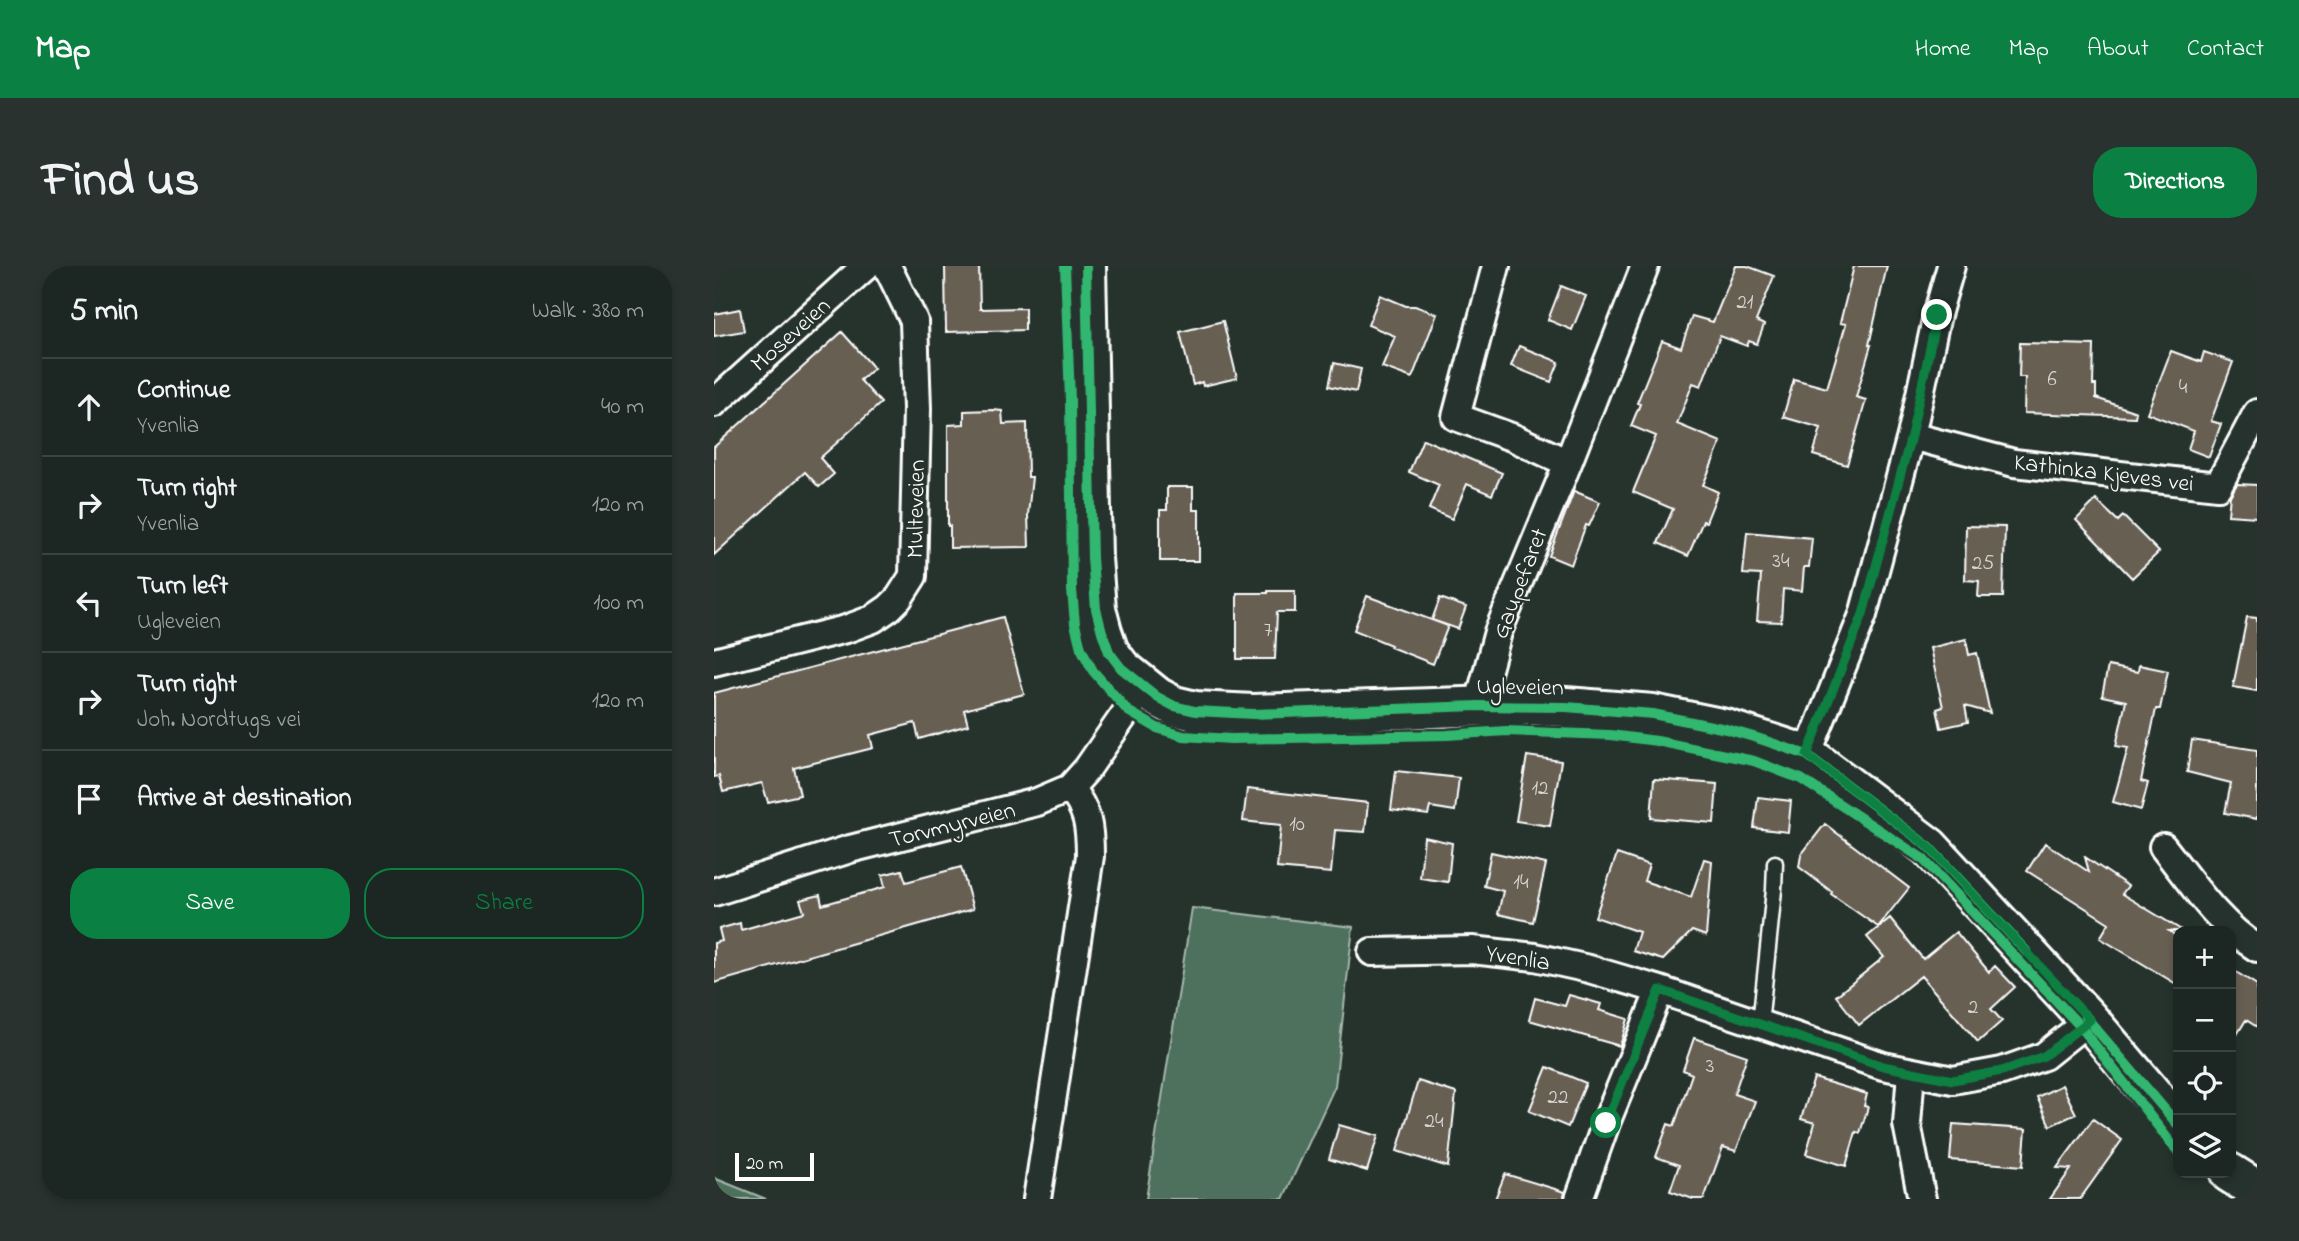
<!DOCTYPE html>
<html lang="en">
<head>
<meta charset="utf-8">
<style>
	:root { --surface:#1c2622; --page:#29322f; --text:#f1f3f6; --muted:#a0a5a5; --line:#3a4340; --accent:#0b8043 }
	body { margin:0; font-family:"Indie Flower",sans-serif; background:var(--page); color:var(--text) }
	.controls { position:absolute; right:21px; bottom:21px; display:grid; overflow:hidden; border-radius:14px; box-shadow:0 4px 10px #0003 }
	.controls button { width:63px; height:63px; display:grid; place-items:center; padding:0; border:0; border-bottom:2px solid var(--line); background:var(--surface); color:var(--text); font:35px sans-serif }
	.scale { position:absolute; left:21px; bottom:18px; width:79px; box-sizing:border-box; padding-left:7px; border:4px solid #fff; border-top:0; font-size:19px; line-height:24px; white-space:nowrap; color:#fff; -webkit-text-stroke:5px #26332d; paint-order:stroke }
	.stop { position:absolute; width:21px; height:21px; margin:-16px; border:5px solid #0b8043; border-radius:50%; background:#fff }
	.stop.end { background:#0b8043; border-color:#fff; box-shadow:0 2px 7px #0008 }
	.list { margin:0; padding:0; list-style:none }
	h2 { display:flex; justify-content:space-between; align-items:center; height:91px; margin:0; padding:0 28px; font-size:30px }
	h2 small { font-size:23px; font-weight:400; color:var(--muted) }
	.list li { display:grid; grid-template-columns:46px 1fr auto; gap:21px; align-items:center; box-sizing:border-box; height:98px; padding:0 28px; border-top:2px solid var(--line) }
	.list b { display:block; font-size:26px; white-space:nowrap }
	.list p { margin:0; font-size:23px; white-space:nowrap; color:var(--muted) }
	.list em { font-size:23px; font-style:normal; color:var(--muted) }
	.actions { display:flex; gap:14px; padding:21px 28px }
	.actions a { flex:1; padding:16px 0; border:2px solid var(--accent); border-radius:28px; text-align:center; font-size:24px; color:var(--accent) }
	.actions .main { background:var(--accent); color:#fff }
	.icon { flex:none; width:38px; height:38px; fill:none; stroke:currentColor; stroke-width:2; stroke-linecap:round; stroke-linejoin:round }
	.map { position:relative; flex:none; width:1543px; height:933px; overflow:hidden; border-radius:28px }
	header { display:flex; align-items:center; gap:42px; box-sizing:border-box; height:98px; padding:0 35px; background:var(--accent); color:#fff }
	header strong { font-size:33px }
	nav { display:flex; gap:38px; margin-inline-start:auto; font-size:24px }
	.intro { display:flex; align-items:center; justify-content:space-between; box-sizing:border-box; height:168px; padding:0 42px }
	h1 { margin:0; font-size:49px }
	.button { padding:18px 32px; border-radius:28px; background:var(--accent); color:#fff; font-size:24px; font-weight:700 }
	main { display:flex; gap:42px; padding:0 42px }
	aside { flex:1; background:var(--surface); border-radius:28px; box-shadow:0 4px 10px #0003 }
	.map>svg:first-child { display:block }
	.green { fill:#4e715c; stroke:#a6b8ae; stroke-width:2 }
	.building { fill:#685e53; stroke:#fff; stroke-width:2 }
	.lines { fill:none; stroke-linecap:round; stroke-linejoin:round }
	.lane-casing { stroke:#fff; stroke-width:19 }
	.street-casing { stroke:#fff; stroke-width:32 }
	.secondary-casing { stroke:#fff; stroke-width:44 }
	.lane { stroke:#26332d; stroke-width:14 }
	.street { stroke:#26332d; stroke-width:26 }
	.secondary { stroke:#26332d; stroke-width:38 }
	.cycleway-casing { stroke:#26332d; stroke-width:15 }
	.cycleway { stroke:#33b770; stroke-width:10 }
	.route { stroke:#0b8043; stroke-width:9 }
	.labels { text-anchor:middle; stroke-width:5; stroke-linejoin:round; paint-order:stroke }
	.number-label { font-size:21px; fill:#d9d7d4 }
	.street-label { font-size:24px; fill:#fff; stroke:#26332d }
</style>
</head>
<body>
<header>
<strong>Map</strong>
<nav><a>Home</a><a>Map</a><a>About</a><a>Contact</a></nav>
</header>
<div class="intro"><h1>Find us</h1><a class="button">Directions</a></div>
<main>
<aside>
<h2>5 min<small>Walk · 380 m</small></h2>
<ul class="list">
<li><svg class="icon" aria-label="ahead" viewBox="0 0 24 24"><path d="M12 20V5M6 11l6-6 6 6"/></svg><div><b>Continue</b><p>Yvenlia</p></div><em>40 m</em></li>
<li><svg class="icon" aria-label="right" viewBox="0 0 24 24"><path d="M7 20v-9h11M14 6l5 5-5 5"/></svg><div><b>Turn right</b><p>Yvenlia</p></div><em>120 m</em></li>
<li><svg class="icon" aria-label="left" viewBox="0 0 24 24"><path d="M17 20v-9H6M10 6l-5 5 5 5"/></svg><div><b>Turn left</b><p>Ugleveien</p></div><em>100 m</em></li>
<li><svg class="icon" aria-label="right" viewBox="0 0 24 24"><path d="M7 20v-9h11M14 6l5 5-5 5"/></svg><div><b>Turn right</b><p>Joh. Nordtugs vei</p></div><em>120 m</em></li>
<li><svg class="icon" aria-label="arrive" viewBox="0 0 24 24"><path d="M6 21V4h12l-3 4 3 4H6"/></svg><div><b>Arrive at destination</b></div></li>
</ul>
<div class="actions"><a class="main">Save</a><a>Share</a></div>
</aside>
<div class="map">
<svg width="1543" height="933" viewBox="0 0 1543 933">
	<rect width="100%" height="100%" fill="#26332d"/>
	<filter id="ink" filterUnits="userSpaceOnUse"><feTurbulence type="fractalNoise" baseFrequency=".0143" numOctaves="2"/><feDisplacementMap in="SourceGraphic" scale="14" xChannelSelector="R" yChannelSelector="G"/><feConvolveMatrix kernelMatrix="1 2 1 2 8 2 1 2 1" color-interpolation-filters="sRGB"/></filter>
	<g filter="url(#ink)">
		<path class="green" d="M478,642l161,19 -18,159 -52,113h-137z
			M0,912l52,21h-52z"/>
		<path class="building" d="M231,0h34l1,43 45,-1v22l-79,2z
			M1022,0h11l27,10 -18,45 8,4 -7,19 -8,-3 -2,5 -27,-10 -19,50 -8,-3 -16,41 44,18 -18,43 15,7 -12,30 -3,-1 -15,35 -30,-13 15,-34 -40,-17 23,-56 -25,-10 9,-22 -3,-1 25,-62 19,7 11,-32 21,6z
			M1140,0h33l-18,79h2l-15,52 10,3 -19,65 -34,-10 8,-27 -38,-11 11,-38 33,9 19,-64 -6,-1z
			M847,20l25,10 -14,34 -24,-10z
			M666,29l26,11h9l22,8 -25,64 -30,-11 13,-31 -27,-11z
			M26,43l4,22 -30,5v-22z
			M509,55l14,57 -34,8 -1,-4 -9,3 -13,-53z
			M128,66l32,36 -14,12 21,23 -61,55 14,16 -15,13 -14,-15 -91,83v-108z
			M1306,77l74,2 -1,40h3v13l40,14 -1,5 -111,-4 1,-36h-6z
			M805,80l40,16 -8,20 -40,-16z
			M1457,85l30,11 3,-10 29,10 -22,59 10,3 -12,33 -21,-8 6,-18 -47,-18z
			M620,97l27,6 -5,23 -27,-6z
			M279,144l9,1 1,13 24,-1 1,54h4l-4,38 1,32 -79,1v-22h-2v-101l16,-1v-13z
			M709,173l79,34 -10,22 -25,-11 -15,35 -23,-10 10,-24 -30,-13z
			M1523,218l20,1v32l-29,-2 2,-19z
			M453,221h26v23h6v51h-39v-51h7z
			M860,225l26,11 -11,24 -3,-1 -15,40 -22,-9z
			M1382,234l22,21 5,-5 36,36 -27,26 -56,-58z
			M1252,260l39,1 -2,70h-25l1,-16 -14,-1z
			M1033,266l65,6 -3,29h-5l-2,24 -19,-2 -2,33 -24,-1 4,-46 -18,-1z
			M554,325h27v21h-18l-2,47h-38v-66h31z
			M653,330l81,30 -15,38 -43,-17 1,-2 -37,-15z
			M726,332l26,9 -8,22 -26,-9z
			M289,351l21,77 -60,16 4,15 -49,14 -4,-16 -45,12 3,13 -79,20 6,27 -32,7 -6,-19 -39,9 -4,-16 -5,1v-84z
			M1533,351l10,1v73l-24,-4z
			M1252,373l3,16 8,-2 13,60 -25,-7 3,16 -27,6 -4,-19 6,-2 -13,-59z
			M1425,399l29,6 -8,38h-4l-15,72 7,2 -7,27 -28,-8 15,-54 -12,-2 10,-45 -24,-5 6,-30 30,6z
			M1478,474l65,10v69l-32,-6 6,-30 -44,-11z
			M813,490l34,5 -11,65 -34,-5z
			M682,505l63,7 -4,33 -25,-4 -2,8 -37,-5z
			M940,513l63,5 -3,39 -63,-5z
			M533,523l121,14 -3,29 -30,-2 -4,43 -54,-5 4,-43 -38,-4z
			M1044,531l33,4 -3,31 -34,-4z
			M1111,558l84,64 -31,39 -47,-33 1,-2 -33,-25 2,-12z
			M710,571l28,6 -4,39 -28,-4z
			M1331,577l44,29 -4,-15 43,29 -6,8 61,37h-14l9,6v48l-78,-47 9,-15 -82,-52z
			M777,586l55,12 -13,58 -35,-8 5,-23 -19,-5z
			M903,588l32,11 -5,16 47,16 13,-38 8,2 -6,75 -14,-5 -29,29 -30,-9 6,-19 -44,-15z
			M247,601l12,42 -259,74v-40l8,-2 -3,-12 21,-6 1,7 63,-18 -4,-12 20,-5 2,10 63,-18 -3,-12 20,-5 4,12z
			M1176,652l33,41 33,-27 33,40 6,-6 20,21 -24,22 11,12 -24,21 -57,-66 -62,49 -23,-29 48,-39 -17,-20z
			M1517,703l26,16v42l-11,-7 -15,24z
			M855,729l32,9 -2,6 29,9 -8,27 -91,-26 6,-22 30,8z
			M980,772l53,18 -13,38 21,7 -19,50 -13,-4 -19,52h-11l-23,-8 9,-26 -23,-8 12,-33 6,2 18,-52 -9,-4z
			M833,801l39,16 -18,44 -39,-16z
			M1100,812l53,16 -3,12 4,1 -8,26 -4,-1 -10,34 -40,-12 9,-31 -14,-4z
			M704,815l38,12 -8,74 -51,-16z
			M1348,819l14,29 -26,12 -13,-29z
			M1379,853l29,21 -42,59h-30l21,-30 -14,-1z
			M1239,858l73,5 -3,37 -73,-6z
			M625,859l39,11 -11,35 -38,-12z
			M791,908l60,18 -1,7h-69z"/>
		<g class="lines">
			<defs>
				<path id="lane" d="M1046,758l14,-134 1,-27"/>
				<path id="street" d="M782,0l-40,151 58,21 54,25
					M0,137l152,-137
					M1197,170l103,27 204,23 39,-73
					M0,396l132,-33 27,-10 16,-11 10,-10 14,-22 4,-167 -3,-88 -27,-55
					M764,440l20,-74 70,-169 77,-197
					M1093,489l56,-140 48,-179 26,-121 14,-49
					M1449,581c28,35 55,77 94,101
					M0,626l136,-43 187,-47 33,-14 17,-19 56,-81
					M658,686l100,-2 63,7 54,12 71,21 223,76 70,14 49,-9 42,-15 45,-36
					M1197,806l-4,52 15,75
					M323,933l53,-343c0,-30 -2,-45 -20,-68
					M865,933l27,-76 54,-133"/>
				<path id="secondary" d="M372,0l6,292 4,51 6,23 7,20 12,16 36,29 17,9 21,5 58,3 270,-9 43,2 87,7 73,15 81,26 122,92 160,173 89,105
					M1516,907l27,17"/>
			</defs>
			<use href="#lane" class="lane-casing"/>
			<use href="#street" class="street-casing"/>
			<use href="#secondary" class="secondary-casing"/>
			<use href="#lane" class="lane"/>
			<use href="#street" class="street"/>
			<use href="#secondary" class="secondary"/>
			<defs>
				<path id="cycleway" d="M351,0l5,134 2,190 3,34 6,24 12,23 35,40 29,17 26,8 48,3 216,-4 59,-4 104,4 47,6 97,20 47,18 122,80 157,167 98,126
					M372,0l6,292 4,51 6,23 7,20 12,16 36,29 17,9 21,5 58,3 225,-8 88,1 87,7 73,15 31,9 50,17 122,92 97,104
					M1371,750l93,109"/>
			</defs>
			<use href="#cycleway" class="cycleway-casing"/>
			<use href="#cycleway" class="cycleway"/>
		</g>
	</g>
	<g class="lines" filter="url(#ink)">
		<path class="route" d="M892,857l54,-133 223,76 70,14 49,-9 42,-15 46,-36 -161,-173 -122,-92 56,-141 48,-178 26,-121"/>
	</g>
	<g class="labels">
		<g class="number-label">
			<text x="1031" y="42">21</text>
			<text x="1338" y="119">6</text>
			<text x="1469" y="127">4</text>
			<text x="1067" y="301">34</text>
			<text x="1269" y="303">25</text>
			<text x="554" y="370">7</text>
			<text x="826" y="528">12</text>
			<text x="583" y="564">10</text>
			<text x="807" y="622">14</text>
			<text x="1259" y="747">2</text>
			<text x="996" y="806">3</text>
			<text x="844" y="837">22</text>
			<text x="720" y="861">24</text>
		</g>
		<g class="street-label">
			<text transform="translate(76 68) rotate(-42)" y="8">Moseveien</text>
			<text transform="translate(1390 206) rotate(7)" y="8">Kathinka Kjeves vei</text>
			<text transform="translate(201 243) rotate(-89)" y="8">Multeveien</text>
			<text transform="translate(805 317) rotate(-69)" y="8">Gaupefaret</text>
			<text transform="translate(806 420) rotate(1)" y="8">Ugleveien</text>
			<text transform="translate(238 558) rotate(-14)" y="8">Torvmyrveien</text>
			<text transform="translate(804 691) rotate(9)" y="8">Yvenlia</text>
		</g>
	</g>
</svg>
<div class="controls">
<button>+</button>
<button>−</button>
<button><svg class="icon" aria-label="locate" viewBox="0 0 24 24"><circle cx="12" cy="12" r="6"/><path d="M12 2v4M12 18v4M2 12h4M18 12h4"/></svg></button>
<button><svg class="icon" aria-label="layers" viewBox="0 0 24 24"><path d="M12 4l9 5-9 5-9-5zM3 14l9 5 9-5"/></svg></button>
</div>
<div class="scale">20 m</div>
<div class="stop" style="left:892px;top:857px"></div>
<div class="stop end" style="left:1223px;top:49px"></div>
</div>
</main>
</body>
</html>
